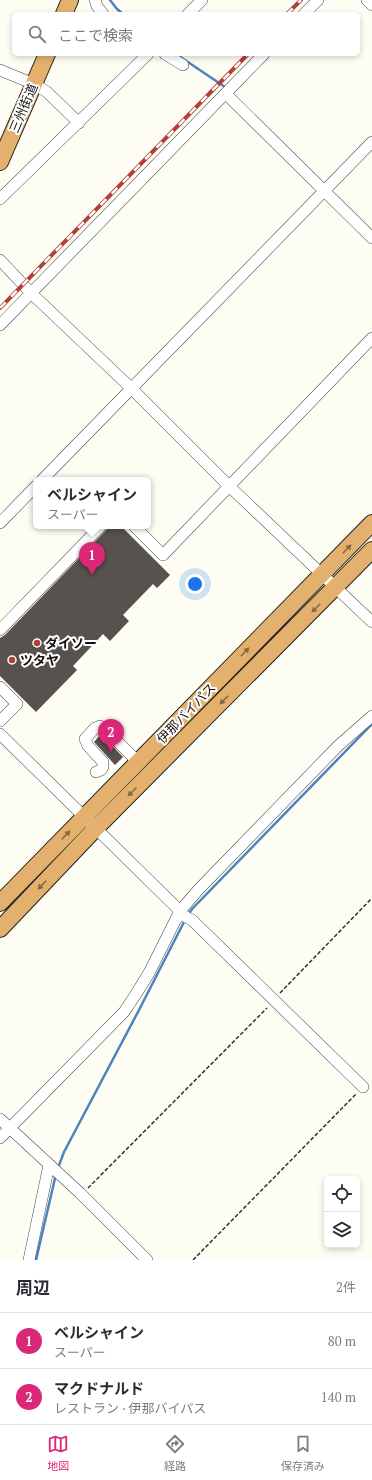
<!DOCTYPE html>
<html lang="ja">
<head>
<meta charset="utf-8">
<style>
	:root { --surface:#fff; --page:#f2f2f3; --text:#2b2b33; --muted:#7c7c81; --line:#e1e1e2; --accent:#db2777 }
	body { margin:0; font-family:"PT Serif","Noto Sans JP",serif; background:var(--page); color:var(--text) }
	.controls { position:absolute; right:12px; bottom:12px; display:grid; overflow:hidden; border-radius:6px; box-shadow:0 2px 6px #0003 }
	.controls button { width:36px; height:36px; display:grid; place-items:center; padding:0; border:0; border-bottom:1px solid var(--line); background:var(--surface); color:var(--text); font:20px sans-serif }
	.you { position:absolute; left:195px; top:584px; width:14px; height:14px; margin:-10px; border:3px solid #fff; border-radius:50%; background:#1a73e8; box-shadow:0 0 0 6px #1a73e833 }
	.badge { display:grid; place-items:center; width:26px; height:26px; border-radius:50%; background:var(--accent); color:#fff; font-size:13px; font-weight:700 }
	.pin { position:absolute; translate:-50% -33px; filter:drop-shadow(0 1px 2px #0008) }
	.pin::after { content:''; position:absolute; top:21px; width:14px; height:12px; background:inherit; clip-path:polygon(0 0,100% 0,50% 100%) }
	.popup { position:absolute; left:33px; top:477px; width:118px; height:52px; box-sizing:border-box; display:grid; place-content:center; border-radius:6px; background:var(--surface); filter:drop-shadow(0 1px 3px #0005); font-size:13px; white-space:nowrap; color:var(--muted) }
	.popup b { font-size:15px; color:var(--text) }
	.popup::after { content:''; position:absolute; left:50%; top:100%; margin-left:-8px; border:8px solid transparent; border-top-color:var(--surface) }
	.list { margin:0; padding:0; list-style:none }
	h2 { display:flex; justify-content:space-between; align-items:center; height:52px; margin:0; padding:0 16px; font-size:17px }
	h2 small { font-size:13px; font-weight:400; color:var(--muted) }
	.list li { display:grid; grid-template-columns:26px 1fr auto; gap:12px; align-items:center; box-sizing:border-box; height:56px; padding:0 16px; border-top:1px solid var(--line) }
	.list b { display:block; font-size:15px; white-space:nowrap }
	.list p { margin:0; font-size:13px; white-space:nowrap; color:var(--muted) }
	.list em { font-size:13px; font-style:normal; color:var(--muted) }
	.icon { flex:none; width:22px; height:22px; fill:none; stroke:currentColor; stroke-width:2; stroke-linecap:round; stroke-linejoin:round }
	.map { position:relative; flex:none; width:372px; height:1260px; overflow:hidden }
	.search { position:absolute; background:var(--surface); box-shadow:0 2px 6px #0003; left:12px; right:12px; top:12px; height:44px; display:flex; align-items:center; gap:10px; box-sizing:border-box; padding:0 14px; border-radius:6px; color:var(--muted); font-size:15px }
	.sheet { height:164px; background:var(--surface) }
	nav { display:flex; justify-content:space-around; align-items:center; box-sizing:border-box; height:56px; border-top:1px solid var(--line); background:var(--surface); font-size:11px; color:var(--muted) }
	nav a { display:grid; justify-items:center; gap:2px }
	nav .on { color:var(--accent) }
	.map>svg:first-child { display:block }
	.lines { fill:none; stroke-linecap:round; stroke-linejoin:round }
	.stream { stroke:#4e83be; stroke-width:2.5 }
	.building { fill:#57524d }
	.minor-casing { stroke:#434343; stroke-width:12 }
	.highway-casing { stroke:#212121; stroke-width:18 }
	.path { stroke:#323232; stroke-width:1.5; stroke-dasharray:4 2; stroke-linecap:butt }
	.minor { stroke:#fff; stroke-width:11 }
	.highway { stroke:#e3b16d; stroke-width:16 }
	.rail-casing { stroke:#b04138; stroke-width:4 }
	.rail { stroke:#fff; stroke-width:2.5; stroke-dasharray:8; stroke-linecap:butt }
	.oneway { fill:#846943 }
	.poi-dot { fill:#b04138; stroke:#fff; stroke-width:1.5 }
	.labels { text-anchor:middle; stroke-width:4; stroke-linejoin:round; paint-order:stroke }
	.street-label { font-size:13px; fill:#101010; stroke:#fff }
	.poi-label { font-size:13px; font-weight:bold; fill:#101010; stroke:#fff; text-anchor:start }
</style>
</head>
<body>
<div class="map">
<svg width="372" height="1260" viewBox="0 0 372 1260">
	<rect width="100%" height="100%" fill="#fefdf4"/>
	<g class="lines">
		<path class="stream" d="M110,0l7,9 6,5
			M176,54l49,33
			M188,915l4,-6 180,-185
			M58,1168l6,-16 75,-142 46,-90
			M36,1260l20,-86"/>
	</g>
	<path class="building" d="M110,526h11l49,49 -13,13 -4,-4 -30,31 6,6 -19,20 -7,-7 -30,32 4,4 -41,42 -36,-36v-38l5,-3z
		M101,734l22,23 -8,8 -21,-23z"/>
	<g class="lines">
		<defs>
			<path id="minor" d="M95,0l2,6 6,8
				M367,0l5,5
				M188,14l14,-14
				M304,14l14,-14
				M165,54l18,11
				M0,70l34,14 13,8 32,31
				M226,94l146,144
				M0,199l148,-145
				M0,260l31,33 100,95 98,98 143,136
				M0,325l264,-271
				M42,480l330,-338
				M0,523l36,-37
				M134,526l29,29 209,-217
				M0,630l101,-104
				M0,687l17,17 -17,17
				M0,734l180,177 4,5 8,4 171,167
				M96,772l5,-2 2,-3v-5l-15,-16 -3,-7 10,-11 5,-2 4,2 34,34
				M0,1119l80,74 67,67
				M0,1138l124,-126 12,-18 13,-21 31,-62 19,-22 139,-143 34,-30
				M29,1260l20,-95"/>
			<path id="highway" d="M64,14l6,-14
				M0,162l47,-108
				M0,903l372,-380
				M0,929l96,-101 276,-278"/>
		</defs>
		<use href="#minor" class="minor-casing"/>
		<use href="#highway" class="highway-casing"/>
		<path class="path" d="M280,993l92,-95
			M88,1188l179,-180
			M193,1260l164,-167"/>
		<use href="#minor" class="minor"/>
		<use href="#highway" class="highway"/>
		<defs>
			<path id="rail" d="M287,14l14,-14
				M0,308l248,-254"/>
		</defs>
		<use href="#rail" class="rail-casing"/>
		<use href="#rail" class="rail"/>
	</g>
	<defs><path id="oneway-solid" d="M-6-.8H1V-3.2L6.5 0L1 3.2V.8H-6Z"/></defs>
	<g class="oneway">
		<use href="#oneway-solid" transform="translate(347 549) rotate(-46)"/>
		<use href="#oneway-solid" transform="translate(316 608) rotate(135)"/>
		<use href="#oneway-solid" transform="translate(245 652) rotate(-46)"/>
		<use href="#oneway-solid" transform="translate(224 700) rotate(135)"/>
		<use href="#oneway-solid" transform="translate(132 792) rotate(135)"/>
		<use href="#oneway-solid" transform="translate(66 835) rotate(-46)"/>
		<use href="#oneway-solid" transform="translate(42 885) rotate(134)"/>
	</g>
	<g class="poi-dot">
		<circle cx="37" cy="643" r="4"/>
		<circle cx="12" cy="660" r="4"/>
	</g>
	<g class="labels">
		<g class="street-label">
			<text transform="translate(23 108) rotate(-67)" y="5">三州街道</text>
			<text transform="translate(186 713) rotate(-46)" y="5">伊那バイパス</text>
		</g>
		<g class="poi-label">
			<text x="45" y="648">ダイソー</text>
			<text x="20" y="665">ツタヤ</text>
		</g>
	</g>
</svg>
<div class="controls">
<button><svg class="icon" aria-label="locate" viewBox="0 0 24 24"><circle cx="12" cy="12" r="6"/><path d="M12 2v4M12 18v4M2 12h4M18 12h4"/></svg></button>
<button><svg class="icon" aria-label="layers" viewBox="0 0 24 24"><path d="M12 4l9 5-9 5-9-5zM3 14l9 5 9-5"/></svg></button>
</div>
<div class="you"></div>
<div class="pin badge" style="left:92px;top:575px">1</div>
<div class="popup"><b>ベルシャイン</b>スーパー</div>
<div class="pin badge" style="left:111px;top:752px">2</div>
<div class="search"><svg class="icon" aria-label="search" viewBox="0 0 24 24"><circle cx="10" cy="10" r="6"/><path d="M15 15l6 6"/></svg>ここで検索</div>
</div>
<section class="sheet">
<h2>周辺<small>2件</small></h2>
<ul class="list">
<li><span class="badge">1</span><div><b>ベルシャイン</b><p>スーパー</p></div><em>80 m</em></li>
<li><span class="badge">2</span><div><b>マクドナルド</b><p>レストラン · 伊那バイパス</p></div><em>140 m</em></li>
</ul>
</section>
<nav>
<a class="on"><svg class="icon" aria-label="map" viewBox="0 0 24 24"><path d="M3 6l6-2 6 2 6-2v14l-6 2-6-2-6 2zM9 4v14M15 6v14"/></svg>地図</a>
<a><svg class="icon" aria-label="directions" viewBox="0 0 24 24"><path d="M12 3l9 9-9 9-9-9zM9 14v-3h6M13 9l2 2-2 2"/></svg>経路</a>
<a><svg class="icon" aria-label="saved" viewBox="0 0 24 24"><path d="M7 4h10v16l-5-4-5 4z"/></svg>保存済み</a>
</nav>
</body>
</html>
